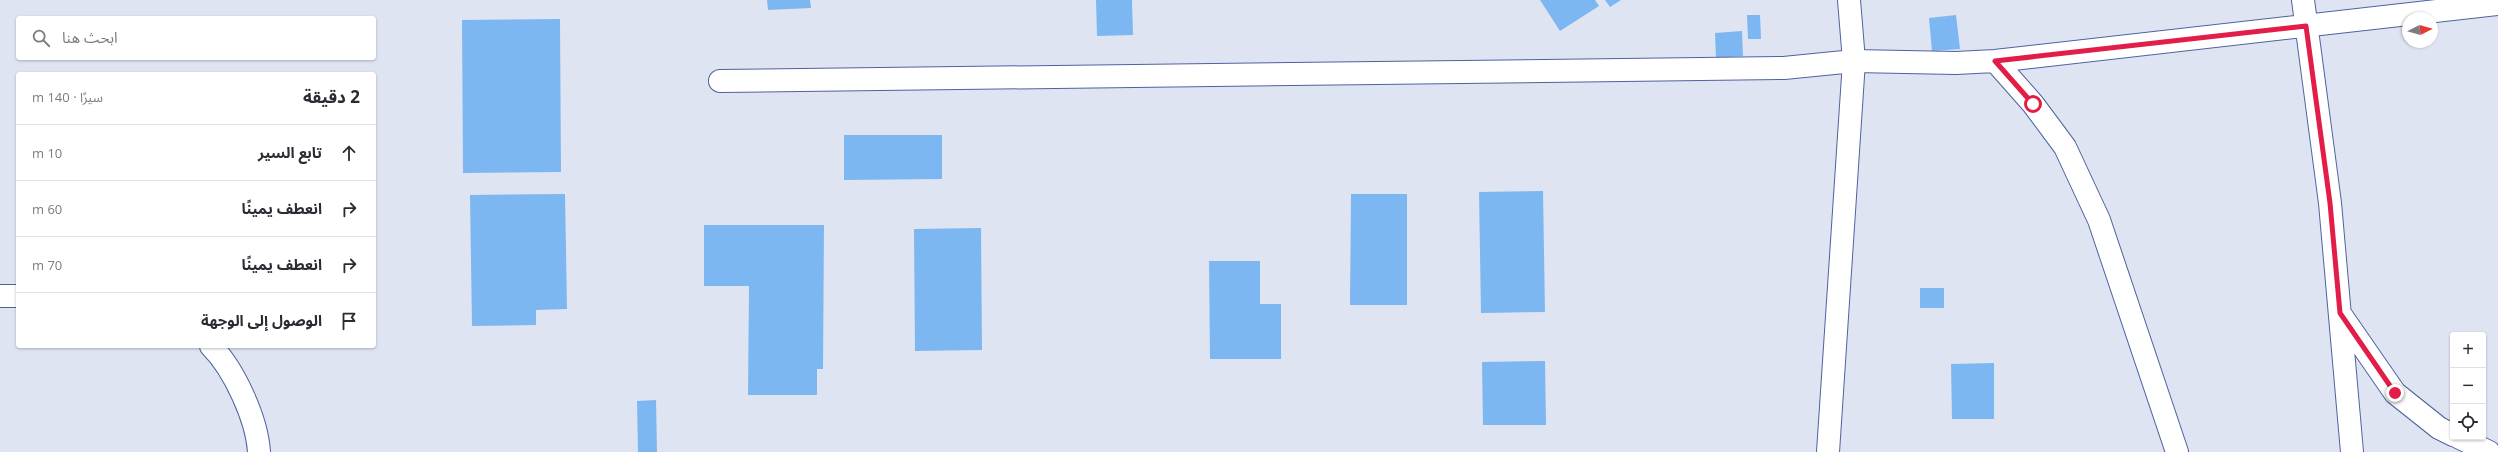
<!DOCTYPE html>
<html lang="ar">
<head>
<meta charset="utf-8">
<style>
	:root { --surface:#fff; --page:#f7f7f7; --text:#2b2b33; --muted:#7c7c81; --line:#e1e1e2 }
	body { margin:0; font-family:"Open Sans","Noto Sans Arabic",sans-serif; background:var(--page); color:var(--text); direction:rtl }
	.controls { position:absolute; right:12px; bottom:12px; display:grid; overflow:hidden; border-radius:4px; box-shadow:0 1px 3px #0004 }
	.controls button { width:36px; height:36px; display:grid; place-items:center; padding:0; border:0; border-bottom:1px solid var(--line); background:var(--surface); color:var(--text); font:20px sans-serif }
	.compass { position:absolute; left:2402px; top:12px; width:36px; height:36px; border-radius:50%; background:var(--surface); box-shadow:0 1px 3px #0004; rotate:84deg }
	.stop { position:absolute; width:12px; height:12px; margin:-9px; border:3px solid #e11d48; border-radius:50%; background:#fff }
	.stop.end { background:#e11d48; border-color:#fff; box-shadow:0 1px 4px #0008 }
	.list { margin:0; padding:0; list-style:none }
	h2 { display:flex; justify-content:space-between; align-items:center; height:52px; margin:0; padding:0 16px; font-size:17px }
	h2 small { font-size:13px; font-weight:400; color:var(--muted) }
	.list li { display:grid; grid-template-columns:26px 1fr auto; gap:12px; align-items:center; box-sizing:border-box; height:56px; padding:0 16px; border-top:1px solid var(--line) }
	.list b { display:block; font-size:15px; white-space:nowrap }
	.list em { font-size:13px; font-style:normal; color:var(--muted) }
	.icon { flex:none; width:22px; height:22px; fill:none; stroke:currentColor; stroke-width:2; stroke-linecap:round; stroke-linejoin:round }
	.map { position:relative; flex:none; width:2498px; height:452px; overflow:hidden; direction:ltr }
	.search { position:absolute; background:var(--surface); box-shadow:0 1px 3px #0004; left:16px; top:16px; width:360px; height:44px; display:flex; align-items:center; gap:10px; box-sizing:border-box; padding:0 14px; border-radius:4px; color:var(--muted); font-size:15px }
	.panel { position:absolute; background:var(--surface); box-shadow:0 1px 3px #0004; left:16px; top:72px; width:360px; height:276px; border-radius:4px; direction:rtl }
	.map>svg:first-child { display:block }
	.building { fill:#7db7f1 }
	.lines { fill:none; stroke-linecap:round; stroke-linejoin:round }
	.minor-casing { stroke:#4e62a1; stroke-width:24 }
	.minor { stroke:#fff; stroke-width:22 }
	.route { stroke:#e11d48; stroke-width:5 }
</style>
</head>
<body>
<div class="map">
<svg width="2498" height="452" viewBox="0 0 2498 452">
	<rect width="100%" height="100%" fill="#dee4f2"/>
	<path class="building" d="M767,0h43l1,8 -43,2z
		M1096,0h36l1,35 -36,1z
		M1540,0h55l4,6 -39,25z
		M1605,0h16l-11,7z
		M1747,15h13l1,24h-13z
		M1956,15l4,34 -28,2 -3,-33z
		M560,19l1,153 -98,1 -1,-153z
		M1742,31l1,25 -27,2 -1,-25z
		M844,135h98v44l-98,1z
		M1543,191l2,121 -64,1 -2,-121z
		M565,194l2,115 -31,1v15l-64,1 -2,-131z
		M1351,194h56v111h-57z
		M704,225h120l-1,144h-6v26h-69l1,-109h-45z
		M981,228l1,122 -67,1 -1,-122z
		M1209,261h51v43h21v55h-71z
		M1920,288h24v20h-24z
		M1545,361l1,64h-63l-1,-63z
		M1994,363v56h-42l-1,-55z
		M656,400l1,52h-19l-1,-51z"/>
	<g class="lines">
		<defs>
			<path id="minor" d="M2303,0l27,203 22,249
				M1995,61l38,43 32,43 34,73 78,232
				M720,81l1064,-13 70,-7 102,2 39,-2 503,-57
				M0,296h18
				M2341,315l54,78 44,35 14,7
				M211,346c23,23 46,73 48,106
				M2458,437l31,15
				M1828,452l26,-391 -5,-61"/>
		</defs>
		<use href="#minor" class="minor-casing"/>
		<use href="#minor" class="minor"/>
	</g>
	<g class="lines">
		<path class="route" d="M2033,104l-38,-43 311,-35 24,177 10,110 55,80"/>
	</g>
</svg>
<div class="controls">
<button>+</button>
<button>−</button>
<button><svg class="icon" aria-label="locate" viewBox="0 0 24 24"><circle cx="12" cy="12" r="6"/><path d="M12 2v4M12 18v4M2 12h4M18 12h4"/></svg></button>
</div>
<svg class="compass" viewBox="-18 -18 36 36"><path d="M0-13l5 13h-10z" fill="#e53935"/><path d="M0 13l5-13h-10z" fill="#7c7c81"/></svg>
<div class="stop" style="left:2033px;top:104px"></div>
<div class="stop end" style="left:2395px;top:393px"></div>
<div class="search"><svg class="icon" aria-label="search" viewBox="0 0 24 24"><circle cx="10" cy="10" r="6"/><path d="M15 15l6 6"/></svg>ابحث هنا</div>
<section class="panel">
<h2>2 دقيقة<small>سيرًا · 140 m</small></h2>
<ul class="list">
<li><svg class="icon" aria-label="ahead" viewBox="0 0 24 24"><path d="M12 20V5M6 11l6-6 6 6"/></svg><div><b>تابع السير</b></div><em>10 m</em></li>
<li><svg class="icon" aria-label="right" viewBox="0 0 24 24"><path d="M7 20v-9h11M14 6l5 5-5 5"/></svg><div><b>انعطف يمينًا</b></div><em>60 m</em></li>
<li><svg class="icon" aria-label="right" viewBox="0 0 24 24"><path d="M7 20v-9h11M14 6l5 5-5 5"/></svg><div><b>انعطف يمينًا</b></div><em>70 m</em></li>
<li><svg class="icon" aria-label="arrive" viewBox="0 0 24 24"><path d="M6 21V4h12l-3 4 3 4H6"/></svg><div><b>الوصول إلى الوجهة</b></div></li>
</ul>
</section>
</div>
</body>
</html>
